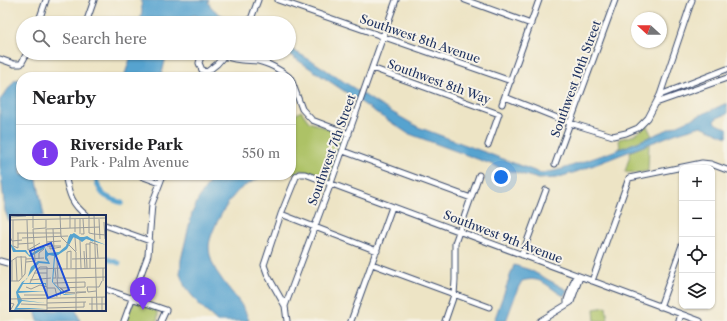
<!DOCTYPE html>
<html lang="en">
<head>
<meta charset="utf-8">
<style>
	:root { --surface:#fff; --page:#f2f2f2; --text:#202124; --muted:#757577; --line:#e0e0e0; --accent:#7c3aed }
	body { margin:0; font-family:"Libre Caslon Text",serif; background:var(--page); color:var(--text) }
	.controls { position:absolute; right:12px; bottom:12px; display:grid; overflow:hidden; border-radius:8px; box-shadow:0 1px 3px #0004 }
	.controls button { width:36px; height:36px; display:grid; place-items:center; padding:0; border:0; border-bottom:1px solid var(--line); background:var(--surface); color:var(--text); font:20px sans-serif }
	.compass { position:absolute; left:631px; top:12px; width:36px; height:36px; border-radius:50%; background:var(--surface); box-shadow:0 1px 3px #0004; rotate:291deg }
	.you { position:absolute; left:501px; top:177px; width:14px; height:14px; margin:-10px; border:3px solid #fff; border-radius:50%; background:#1a73e8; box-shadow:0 0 0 6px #1a73e833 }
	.badge { display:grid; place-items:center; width:26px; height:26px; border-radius:50%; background:var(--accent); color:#fff; font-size:13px; font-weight:700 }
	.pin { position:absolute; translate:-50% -33px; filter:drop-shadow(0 1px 2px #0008) }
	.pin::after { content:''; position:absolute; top:21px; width:14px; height:12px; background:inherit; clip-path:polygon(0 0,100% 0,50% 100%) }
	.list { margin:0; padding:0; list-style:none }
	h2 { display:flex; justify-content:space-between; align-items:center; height:52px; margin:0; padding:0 16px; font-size:17px }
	h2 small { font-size:13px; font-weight:400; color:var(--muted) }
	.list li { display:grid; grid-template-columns:26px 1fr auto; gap:12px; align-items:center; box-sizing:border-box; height:56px; padding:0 16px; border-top:1px solid var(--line) }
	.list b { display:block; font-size:15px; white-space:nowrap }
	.list p { margin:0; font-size:13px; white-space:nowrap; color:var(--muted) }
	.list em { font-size:13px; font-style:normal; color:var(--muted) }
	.icon { flex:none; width:22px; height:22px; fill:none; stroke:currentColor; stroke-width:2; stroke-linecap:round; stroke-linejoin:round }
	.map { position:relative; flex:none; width:727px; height:321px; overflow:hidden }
	.search { position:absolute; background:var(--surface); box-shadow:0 1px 3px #0004; left:16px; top:16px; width:280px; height:44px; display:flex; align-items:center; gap:10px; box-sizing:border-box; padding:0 14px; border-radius:22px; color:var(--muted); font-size:15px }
	.panel { position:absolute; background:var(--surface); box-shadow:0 1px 3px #0004; left:16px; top:72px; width:280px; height:108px; border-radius:16px }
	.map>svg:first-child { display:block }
	.green { fill:#adc266; stroke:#647862 }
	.water { fill:#56a3cf; stroke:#386996 }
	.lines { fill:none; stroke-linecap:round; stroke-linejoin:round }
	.canal { stroke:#56a3cf; stroke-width:5 }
	.street-casing { stroke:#3a4a6d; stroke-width:7 }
	.street { stroke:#fff; stroke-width:5 }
	.labels { text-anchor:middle; stroke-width:4; stroke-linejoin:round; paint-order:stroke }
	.street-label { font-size:12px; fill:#1b2f5e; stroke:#f7f3e8 }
	.inset-river { fill:none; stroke:#56a3cf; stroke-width:2 }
	.inset-road { fill:none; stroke:#999c9c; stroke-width:1 }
	.view { fill:#1d4ed8; fill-opacity:0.15; stroke:#1d4ed8; stroke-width:2 }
	.inset-edge { fill:none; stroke:#1b2f5e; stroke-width:2 }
</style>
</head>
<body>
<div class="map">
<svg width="727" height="321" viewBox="0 0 727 321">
	<rect width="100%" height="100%" fill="#f7f3e8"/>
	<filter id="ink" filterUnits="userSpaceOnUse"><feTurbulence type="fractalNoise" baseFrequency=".025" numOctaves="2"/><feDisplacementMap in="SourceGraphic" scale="8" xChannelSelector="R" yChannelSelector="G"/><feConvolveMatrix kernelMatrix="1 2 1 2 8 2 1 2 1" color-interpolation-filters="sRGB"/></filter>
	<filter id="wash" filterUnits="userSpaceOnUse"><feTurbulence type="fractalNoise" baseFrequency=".012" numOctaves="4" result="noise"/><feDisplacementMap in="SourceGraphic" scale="16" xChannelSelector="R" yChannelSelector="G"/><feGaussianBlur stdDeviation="0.9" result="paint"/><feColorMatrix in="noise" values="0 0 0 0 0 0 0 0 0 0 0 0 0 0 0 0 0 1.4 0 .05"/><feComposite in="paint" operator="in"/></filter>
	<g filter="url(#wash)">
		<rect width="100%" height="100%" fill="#ede4c5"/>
		<path class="green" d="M301,111l8,11 37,13 -16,45 -29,-10 -7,4 -3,-1v-55z
			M647,126l5,10 -32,13 -1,-10 13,-3z
			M649,144l-1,27 -11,2 -12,-1 6,-21z
			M137,302c11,3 25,4 20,19h-32l8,-18z
			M606,307l2,14h-13l-1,-12z"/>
		<path class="water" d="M141,0h68l-1,2c6,12 20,16 31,21h-19l-8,-3 -4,3h-8v-4l-5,-4 -5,2 -9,6h-41l2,-12z
			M289,48l28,16 61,40 40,23 122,46c19,-1 36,-9 54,-15 45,-15 89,-35 133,-55v11l-10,4 -3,3 2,3 11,4v9l-26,-11 -24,7 -101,39 -20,6 -17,1 -32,-9 -100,-37 -120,-80h2z
			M132,53h35l-6,24h-37z
			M21,79v96h15l8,41h-33v10l-6,-15 -5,-45v-66l15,-20z
			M214,175h49c-7,6 -17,9 -24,15 -11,10 -29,41 -30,56 0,10 4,21 10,29 10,16 25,28 30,46h-32l-15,-13 -17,-21 -5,-13 1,-14 11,-47 7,-15z
			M514,265l16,5 37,20 -3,6c-16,-8 -22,-21 -42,-15l-4,7 -12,33h-12z
			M35,310h41l4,11h-42z"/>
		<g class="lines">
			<path class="canal" d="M95,175c5,21 8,21 27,28
				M105,258l14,5"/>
		</g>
	</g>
	<g filter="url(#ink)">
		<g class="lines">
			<defs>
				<path id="street" d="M278,0l233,81
					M465,0l66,24
					M251,19l7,-19
					M38,23l8,-23
					M86,23l8,-23
					M202,53l-3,10 3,7 5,2 10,-8 7,-8 -4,-3
					M224,56c12,5 21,4 34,5 10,2 23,9 31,16
					M0,59l14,5h7l6,-11
					M372,68l127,46 -11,31
					M203,77l4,-5
					M291,79l11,30 10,11 37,14
					M660,95l67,-26
					M505,97l65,26 43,13 13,-3 12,-5 10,-10 12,-23 32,-95
					M656,103l71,-25
					M502,104l37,-104
					M343,151l128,47
					M555,164l60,-164
					M65,175c4,18 6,29 22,41
					M138,175l22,8
					M281,214l96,37
					M105,225l45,16
					M522,255l24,-65
					M0,261l11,3
					M372,264l117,43
					M592,281l37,-103 73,-15 9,1 16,6
					M105,289l61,21 -5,11
					M567,304v-4l9,-25
					M285,306l46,-123 65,-183
					M660,307l22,-62
					M124,321l24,-66 4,-51 11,-29
					M287,321l-2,-15 -17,-30 -4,-11 17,-51 15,-37 3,-3h6l395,147
					M351,321l41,-114
					M445,321l9,-26 1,-15v-37l24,-68
					M540,321l31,-19 9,-25
					M679,321l2,-7"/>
			</defs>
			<use href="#street" class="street-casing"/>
			<use href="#street" class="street"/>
		</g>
	</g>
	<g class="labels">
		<g class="street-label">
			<text transform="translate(420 39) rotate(19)" y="4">Southwest 8th Avenue</text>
			<text transform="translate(576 79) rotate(-70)" y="4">Southwest 10th Street</text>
			<text transform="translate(439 82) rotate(20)" y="4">Southwest 8th Way</text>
			<text transform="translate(332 150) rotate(-70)" y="4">Southwest 7th Street</text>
			<text transform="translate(503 237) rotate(21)" y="4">Southwest 9th Avenue</text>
		</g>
	</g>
	<g transform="translate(10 215)">
		<rect width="96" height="96" fill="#ede4c5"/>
		<path d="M64,18l6,4h7l19,8 -20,-6 -4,3 -8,-6 -7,13 -12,8 -2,25 11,12 12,1h-12l-3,-3 -1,5v-6l-8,-9 2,-26 -5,-1 -2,2 3,7 -11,-1 -16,20h23v4l-1,-3h-22l-4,7h27l-28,2 4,7 23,3 -23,-2 -5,7h28l-31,2 4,-7 -2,-11 6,-10 5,-3 4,-12 7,-6 10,1 -3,-3v-11l-15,9 -5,-5h-12l-3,-9 6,7h10l3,5 15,-9 4,7 11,-1 7,-6 3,-10z" fill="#56a3cf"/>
		<path class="inset-river" d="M60,20l11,4 6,-2 6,4"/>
		<path class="inset-road" d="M23,0v13M50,0l1,22 15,15v59M60,0v13M79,0v18l5,1M84,0l3,96M0,2l16,-1M65,4v13M70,4v15M89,4l1,20M0,5l96,-2M3,5v26l5,2v-15M17,5l1,30 12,-7M94,7l1,17M23,14l13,-1v-8M23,14l1,14M43,14l1,20M7,18h29M36,18h15M71,19h3l-1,-15M84,19l12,1M0,22l2,4 10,-1M12,23l46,-2M65,23l1,13M70,25l1,28M37,27l14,-1M8,29l15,-1M87,30l1,13M40,31v3l11,-2M51,31h-14l-1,-17 54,-2M74,36l1,17M11,41l1,21M6,43l1,23M16,44l18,-1M29,44v-6l5,-4M62,44l34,-1M47,45l1,18M2,46v20M0,47l7,-5h9l-1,17 -6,7h-9M16,47l9,-1 -1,-18M77,53l-1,-24h4M80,53v-26l8,3M28,54l24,-1M52,54l44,-1M57,54v-17l4,-1v17M24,58h13M43,63h3l-1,-9M47,63l1,9 3,1 4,4 10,1h-10l-5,-5M47,63h14M61,63l35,-1M20,65l21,-2M93,66v-13M20,68l6,-13 4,-3h7v44M44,68l31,-1v5l-24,1M16,72l5,2 9,-4 7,2M37,73h8l2,9M86,76l-8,1 -1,-5h12l3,-6M72,77h4l-10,1 1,-1zM14,80h23M82,82v14M92,82v14M0,84l96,-2M0,88l4,1 -4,7M37,88l39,-1M11,89l26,1M79,89h17M37,93l37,-1v-5M9,95h28"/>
		<path class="view" d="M41,28l18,47 -21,8 -18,-47z"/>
		<rect width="96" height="96" class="inset-edge"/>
	</g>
</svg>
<div class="controls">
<button>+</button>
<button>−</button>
<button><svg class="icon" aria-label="locate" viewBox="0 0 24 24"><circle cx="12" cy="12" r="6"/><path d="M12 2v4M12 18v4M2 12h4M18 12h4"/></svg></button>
<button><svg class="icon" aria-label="layers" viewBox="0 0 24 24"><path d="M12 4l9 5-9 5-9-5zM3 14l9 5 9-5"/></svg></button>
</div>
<svg class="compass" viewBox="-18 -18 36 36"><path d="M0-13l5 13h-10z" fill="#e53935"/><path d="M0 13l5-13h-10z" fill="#757577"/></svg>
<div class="you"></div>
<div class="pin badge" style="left:143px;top:310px">1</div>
<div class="search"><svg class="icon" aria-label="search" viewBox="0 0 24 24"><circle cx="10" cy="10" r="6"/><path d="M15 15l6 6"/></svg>Search here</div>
<section class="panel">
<h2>Nearby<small></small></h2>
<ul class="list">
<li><span class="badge">1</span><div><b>Riverside Park</b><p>Park · Palm Avenue</p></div><em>550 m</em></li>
</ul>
</section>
</div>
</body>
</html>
